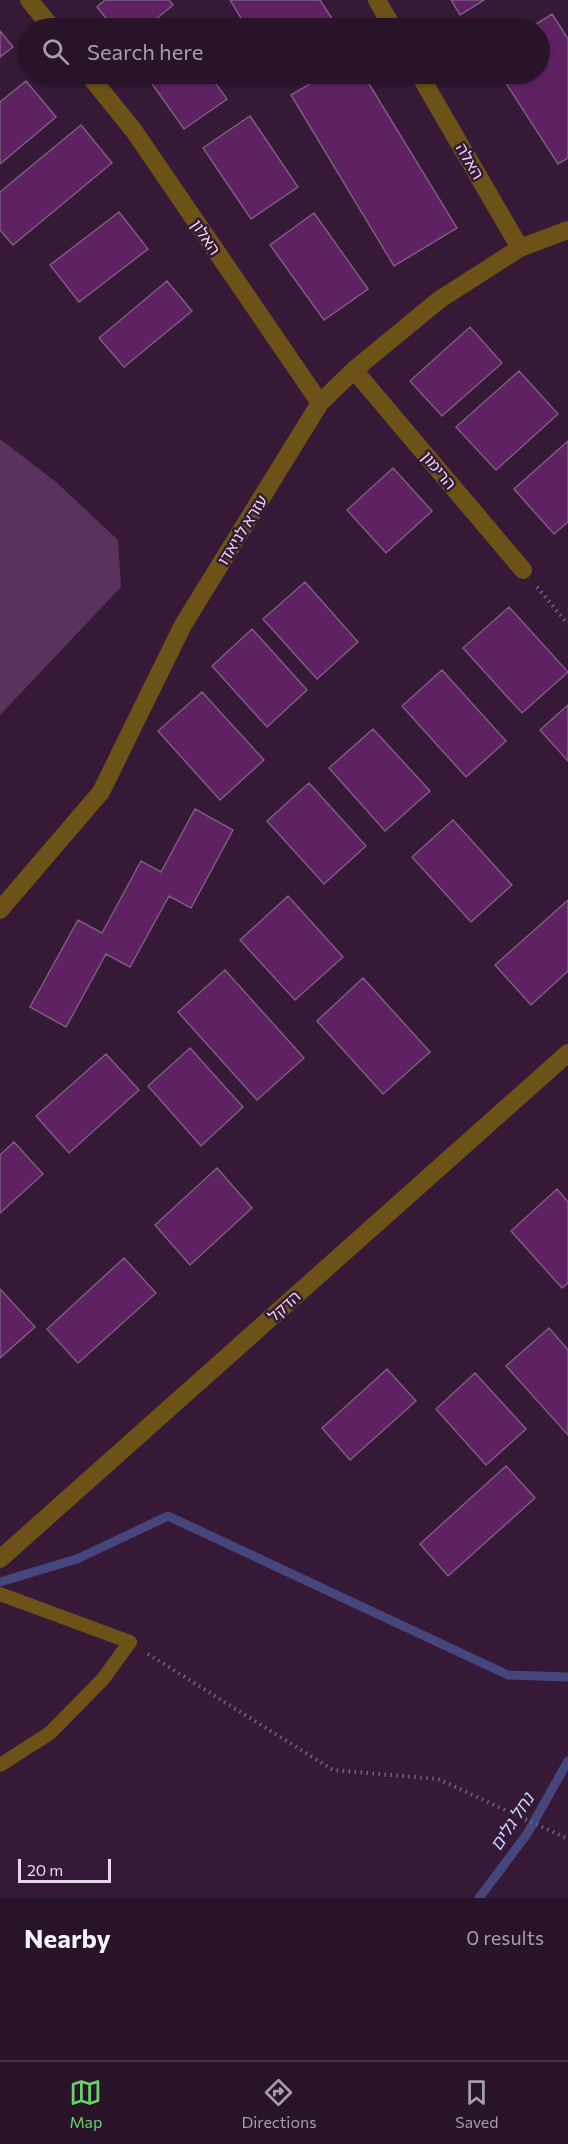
<!DOCTYPE html>
<html lang="en">
<head>
<meta charset="utf-8">
<style>
	:root { --surface:#281329; --page:#301c31; --text:#f1f3f6; --muted:#a59ea8; --line:#443246; --accent:#64d468 }
	body { margin:0; font-family:Commissioner,"Noto Sans Hebrew",sans-serif; background:var(--page); color:var(--text) }
	.scale { position:absolute; left:18px; bottom:15px; width:93px; box-sizing:border-box; padding-left:6px; border:3px solid #e8d6e9; border-top:0; font-size:16px; line-height:21px; white-space:nowrap; color:#e8d6e9; -webkit-text-stroke:4px #351937; paint-order:stroke }
	.list { margin:0; padding:0; list-style:none }
	h2 { display:flex; justify-content:space-between; align-items:center; height:78px; margin:0; padding:0 24px; font-size:26px }
	h2 small { font-size:20px; font-weight:400; color:var(--muted) }
	.icon { flex:none; width:33px; height:33px; fill:none; stroke:currentColor; stroke-width:2; stroke-linecap:round; stroke-linejoin:round }
	.map { position:relative; flex:none; width:568px; height:1898px; overflow:hidden }
	.search { position:absolute; background:var(--surface); box-shadow:0 2px 4px #0004; left:18px; right:18px; top:18px; height:66px; display:flex; align-items:center; gap:15px; box-sizing:border-box; padding:0 21px; border-radius:33px; color:var(--muted); font-size:22px }
	.sheet { height:162px; background:var(--surface) }
	nav { display:flex; justify-content:space-around; align-items:center; box-sizing:border-box; height:84px; border-top:2px solid var(--line); background:var(--surface); font-size:16px; color:var(--muted) }
	nav a { display:grid; justify-items:center; gap:3px }
	nav .on { color:var(--accent) }
	.map>svg:first-child { display:block }
	.green { fill:#5b315e }
	.lines { fill:none; stroke-linecap:round; stroke-linejoin:round }
	.stream { stroke:#46467c; stroke-width:9 }
	.building { fill:#5e2263; stroke:#7c5c7e; stroke-width:1.5 }
	.path { stroke:#7a617b; stroke-width:4; stroke-dasharray:1.5 4.5; stroke-linecap:butt }
	.lane { stroke:#6c5216; stroke-width:14 }
	.street { stroke:#6c5216; stroke-width:18 }
	.labels { text-anchor:middle; stroke-width:5; stroke-linejoin:round; paint-order:stroke }
	.street-label { font-size:16px; fill:#e8d6e9; stroke:#351937 }
	.water-label { font-size:18px; font-style:italic; fill:#bed3fc; stroke:#351937 }
</style>
</head>
<body>
<div class="map">
<svg width="568" height="1898" viewBox="0 0 568 1898">
	<rect width="100%" height="100%" fill="#351937"/>
	<path class="green" d="M0,439l56,43 62,58 3,47 -121,128z"/>
	<g class="lines">
		<path class="stream" d="M0,1582l77,-23 91,-43 340,159 60,2
			M479,1898l48,-64 41,-73"/>
	</g>
	<path class="building" d="M105,0h64l4,5 -28,23h-31l-17,-21z
		M230,0h90l18,28h-91z
		M451,0h33l-24,15z
		M552,14l16,25v119l-10,6 -58,-90h40v-46h-10z
		M0,31l13,16 -13,10z
		M145,74h64l18,25 -43,30z
		M327,74h36l94,154 -63,38 -103,-171z
		M26,81l30,36 -56,47v-62z
		M250,116l48,71 -47,32 -48,-71z
		M81,125l31,38 -99,82 -13,-15v-38z
		M119,212l29,37 -69,53 -29,-37z
		M314,213l54,76 -44,31 -54,-75z
		M167,281l25,30 -68,56 -25,-29z
		M470,327l32,36 -60,53 -32,-35z
		M519,371l39,43 -62,56 -40,-43z
		M568,441v81l-14,12 -40,-45z
		M393,468l39,43 -46,42 -39,-43z
		M305,582l53,60 -41,37 -54,-60z
		M509,607l59,65 -46,41 -59,-65z
		M252,629l55,61 -40,37 -55,-61z
		M442,670l64,71 -40,36 -64,-71z
		M202,692l62,68 -44,40 -62,-69z
		M568,705v56l-28,-31z
		M373,729l57,62 -45,40 -56,-63z
		M309,783l57,63 -42,38 -57,-63z
		M195,809l38,21 -42,78 -22,-12 -39,71 -24,-13 -40,73 -36,-20 48,-87 24,13 39,-72 20,11z
		M453,820l59,65 -41,37 -59,-65z
		M288,896l55,61 -48,43 -55,-60z
		M568,900v71l-37,34 -36,-40z
		M225,970l79,88 -47,42 -79,-88z
		M363,978l67,74 -47,42 -66,-73z
		M190,1048l53,59 -42,39 -53,-60z
		M106,1054l33,36 -70,63 -33,-37z
		M14,1142l29,32 -43,39v-58z
		M217,1168l35,40 -62,57 -35,-40z
		M557,1189l11,13v81l-6,5 -51,-57z
		M124,1258l32,35 -78,70 -31,-34z
		M0,1289l35,38 -35,31z
		M549,1328l19,22v85l-62,-69z
		M387,1369l29,32 -66,59 -28,-32z
		M475,1373l51,56 -40,36 -50,-56z
		M506,1466l29,32 -87,78 -28,-32z"/>
	<g class="lines">
		<path class="path" d="M537,587l31,37
			M148,1654l185,116 105,9 130,60"/>
		<path class="lane" d="M0,1594l130,48 -27,37 -53,54 -50,32"/>
		<path class="street" d="M29,0l23,28
			M377,0l16,28
			M88,74l46,57 186,272
			M419,74l101,174
			M354,370l169,200
			M0,910l101,-118 82,-167 137,-222 34,-33 85,-70 81,-52 48,-18
			M0,1559l568,-506"/>
	</g>
	<g class="labels">
		<g class="street-label">
			<text transform="translate(470 161) rotate(60)" y="6">האלה</text>
			<text transform="translate(206 237) rotate(56)" y="6">האלון</text>
			<text transform="translate(439 470) rotate(50)" y="6">הרימון</text>
			<text transform="translate(242 530) rotate(-58)" y="6">עזרא לניאדו</text>
			<text transform="translate(284 1306) rotate(-42)" y="6">הדקל</text>
		</g>
		<g class="water-label">
			<text transform="translate(512 1822) rotate(-57)" y="6">נחל גלים</text>
		</g>
	</g>
</svg>
<div class="scale">20 m</div>
<div class="search"><svg class="icon" aria-label="search" viewBox="0 0 24 24"><circle cx="10" cy="10" r="6"/><path d="M15 15l6 6"/></svg>Search here</div>
</div>
<section class="sheet">
<h2>Nearby<small>0 results</small></h2>
<ul class="list">
</ul>
</section>
<nav>
<a class="on"><svg class="icon" aria-label="map" viewBox="0 0 24 24"><path d="M3 6l6-2 6 2 6-2v14l-6 2-6-2-6 2zM9 4v14M15 6v14"/></svg>Map</a>
<a><svg class="icon" aria-label="directions" viewBox="0 0 24 24"><path d="M12 3l9 9-9 9-9-9zM9 14v-3h6M13 9l2 2-2 2"/></svg>Directions</a>
<a><svg class="icon" aria-label="saved" viewBox="0 0 24 24"><path d="M7 4h10v16l-5-4-5 4z"/></svg>Saved</a>
</nav>
</body>
</html>
